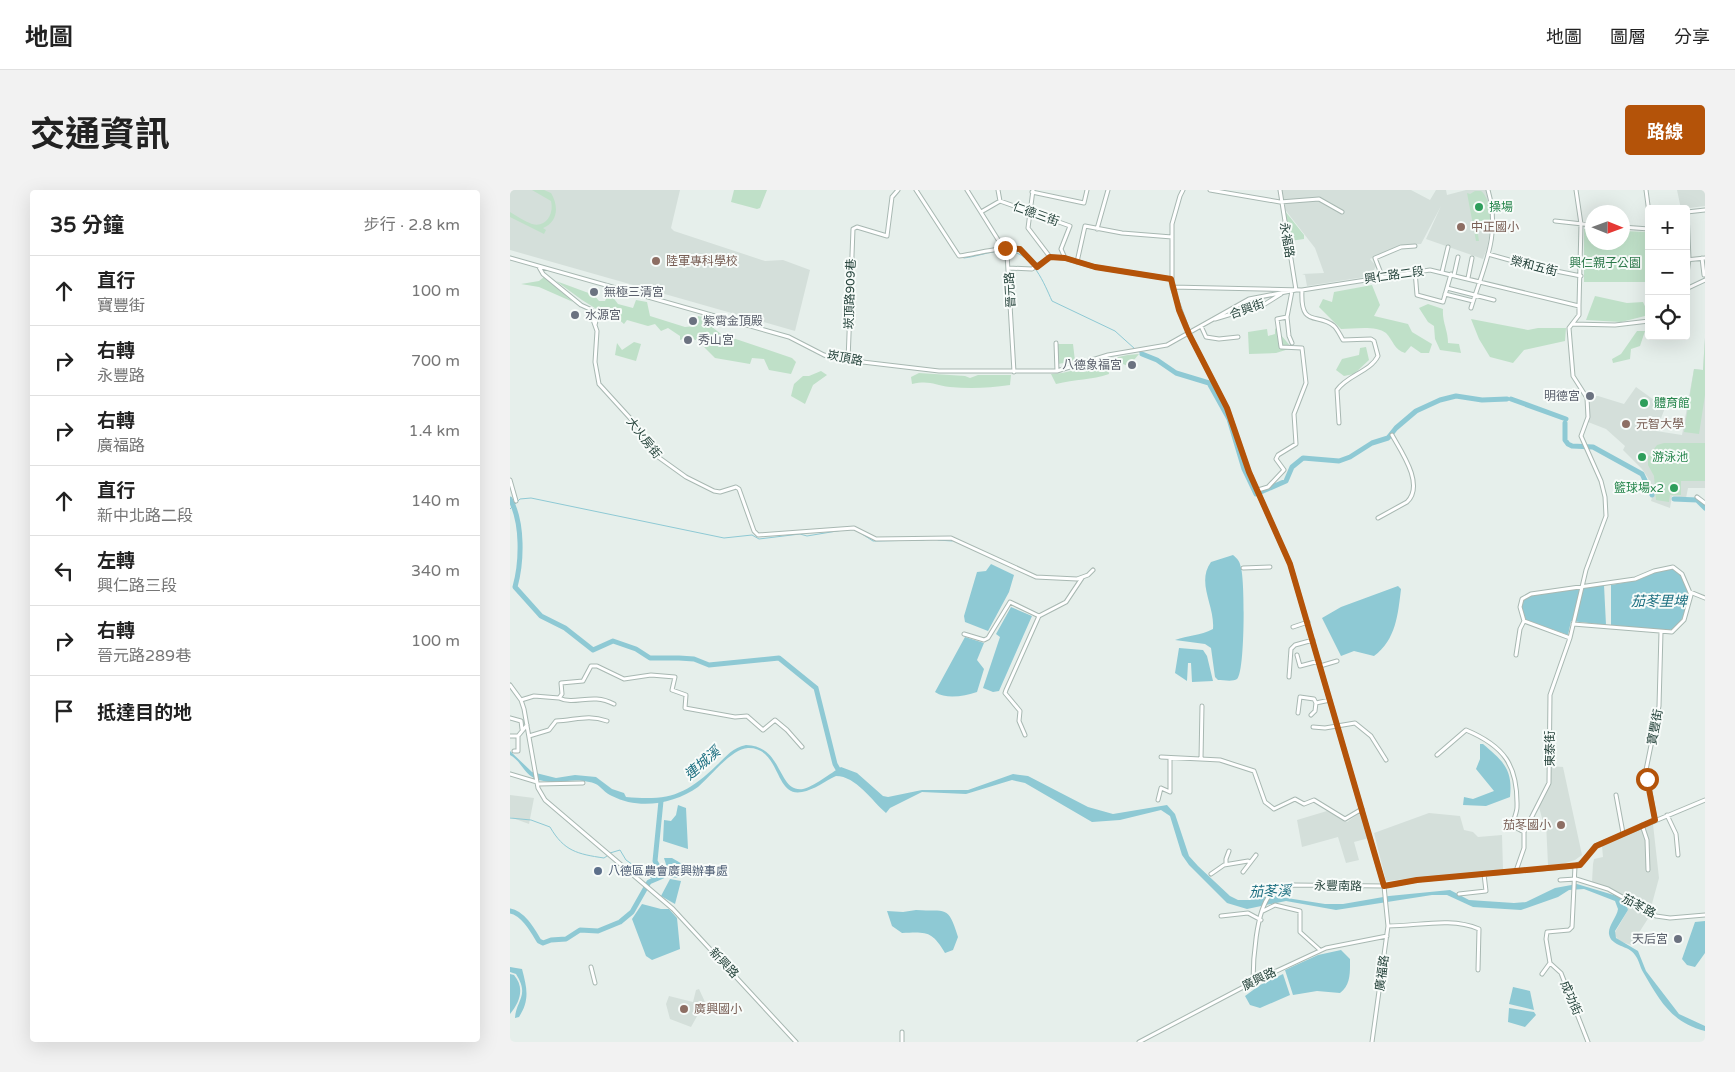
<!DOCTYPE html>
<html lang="zh-TW">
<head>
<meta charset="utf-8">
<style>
	:root { --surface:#fff; --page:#f2f2f2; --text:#222; --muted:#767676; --line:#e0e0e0; --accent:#b45309 }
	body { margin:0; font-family:"Varela Round","Noto Sans TC",sans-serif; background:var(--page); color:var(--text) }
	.controls { position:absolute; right:15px; top:15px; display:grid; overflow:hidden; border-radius:5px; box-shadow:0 5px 20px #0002 }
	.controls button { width:45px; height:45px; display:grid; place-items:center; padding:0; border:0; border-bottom:1px solid var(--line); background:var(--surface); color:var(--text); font:25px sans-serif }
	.compass { position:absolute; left:1075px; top:15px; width:45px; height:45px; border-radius:50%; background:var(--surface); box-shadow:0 5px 20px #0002; rotate:91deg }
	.stop { position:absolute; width:15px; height:15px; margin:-11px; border:4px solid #b45309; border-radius:50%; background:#fff }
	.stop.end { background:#b45309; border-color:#fff; box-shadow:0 1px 5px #0008 }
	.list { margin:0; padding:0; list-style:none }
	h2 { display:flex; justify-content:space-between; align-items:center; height:65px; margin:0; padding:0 20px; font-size:21px }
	h2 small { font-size:16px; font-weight:400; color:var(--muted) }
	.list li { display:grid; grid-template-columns:32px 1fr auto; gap:15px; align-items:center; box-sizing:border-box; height:70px; padding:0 20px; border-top:1px solid var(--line) }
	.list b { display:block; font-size:19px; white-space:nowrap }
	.list p { margin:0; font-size:16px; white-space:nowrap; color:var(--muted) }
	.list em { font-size:16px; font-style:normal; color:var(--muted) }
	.icon { flex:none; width:28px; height:28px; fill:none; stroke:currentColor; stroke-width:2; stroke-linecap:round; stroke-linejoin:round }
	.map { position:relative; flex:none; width:1195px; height:852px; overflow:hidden; border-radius:5px }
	header { display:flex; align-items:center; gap:30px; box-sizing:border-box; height:70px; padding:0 25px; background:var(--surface); border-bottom:1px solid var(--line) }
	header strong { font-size:24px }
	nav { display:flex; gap:28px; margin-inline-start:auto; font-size:18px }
	.intro { display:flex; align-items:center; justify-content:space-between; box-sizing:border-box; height:120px; padding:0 30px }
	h1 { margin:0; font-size:35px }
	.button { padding:12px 22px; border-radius:5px; background:var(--accent); color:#fff; font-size:18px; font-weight:700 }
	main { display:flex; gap:30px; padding:0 30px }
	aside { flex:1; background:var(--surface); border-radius:5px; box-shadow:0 5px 20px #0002 }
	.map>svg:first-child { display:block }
	.built { fill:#d4dfda }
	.green { fill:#bfe0c8 }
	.water { fill:#8ec9d4 }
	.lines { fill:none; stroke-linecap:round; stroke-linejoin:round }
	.stream { stroke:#8ec9d4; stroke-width:1 }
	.river { stroke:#8ec9d4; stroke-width:5 }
	.minor-casing { stroke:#a8b8b2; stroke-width:5 }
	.minor { stroke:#fff; stroke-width:3 }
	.route { stroke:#b45309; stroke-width:6 }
	.leisure-dot { fill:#2e9e5b; stroke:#f7fbf9; stroke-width:2 }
	.education-dot { fill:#8d6e63; stroke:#f7fbf9; stroke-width:2 }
	.worship-dot { fill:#6b7280; stroke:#f7fbf9; stroke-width:2 }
	.service-dot { fill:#5c6f8a; stroke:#f7fbf9; stroke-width:2 }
	.labels { text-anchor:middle; stroke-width:4; stroke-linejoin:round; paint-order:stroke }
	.leisure-label { font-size:12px; fill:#27864d; stroke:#f7fbf9; text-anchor:start }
	.street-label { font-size:12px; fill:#24423a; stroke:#f7fbf9 }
	.education-label { font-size:12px; fill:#785e54; stroke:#f7fbf9; text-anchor:start }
	.park-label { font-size:12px; fill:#2d7a4b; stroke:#f7fbf9 }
	.worship-label { font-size:12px; fill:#5b616d; stroke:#f7fbf9; text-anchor:start }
	.service-label { font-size:12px; fill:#4e5e75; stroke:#f7fbf9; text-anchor:start }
	.water-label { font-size:14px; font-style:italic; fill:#1c6f80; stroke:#f7fbf9 }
</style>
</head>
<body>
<header>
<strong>地圖</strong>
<nav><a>地圖</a><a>圖層</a><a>分享</a></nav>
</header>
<div class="intro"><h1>交通資訊</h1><a class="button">路線</a></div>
<main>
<aside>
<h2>35 分鐘<small>步行 · 2.8 km</small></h2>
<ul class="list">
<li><svg class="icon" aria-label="ahead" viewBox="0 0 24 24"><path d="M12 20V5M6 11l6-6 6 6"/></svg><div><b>直行</b><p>寶豐街</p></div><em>100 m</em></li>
<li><svg class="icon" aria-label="right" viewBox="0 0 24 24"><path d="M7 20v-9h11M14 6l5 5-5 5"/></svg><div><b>右轉</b><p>永豐路</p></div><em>700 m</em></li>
<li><svg class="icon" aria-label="right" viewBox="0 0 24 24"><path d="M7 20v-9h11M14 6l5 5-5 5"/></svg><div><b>右轉</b><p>廣福路</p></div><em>1.4 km</em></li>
<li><svg class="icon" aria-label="ahead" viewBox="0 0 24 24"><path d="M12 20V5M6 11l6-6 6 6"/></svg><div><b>直行</b><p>新中北路二段</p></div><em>140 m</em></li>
<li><svg class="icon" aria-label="left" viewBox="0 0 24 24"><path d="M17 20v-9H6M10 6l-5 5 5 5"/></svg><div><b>左轉</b><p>興仁路三段</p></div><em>340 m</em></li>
<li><svg class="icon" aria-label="right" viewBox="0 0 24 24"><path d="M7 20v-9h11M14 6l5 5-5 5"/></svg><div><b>右轉</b><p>晉元路289巷</p></div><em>100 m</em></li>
<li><svg class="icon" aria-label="arrive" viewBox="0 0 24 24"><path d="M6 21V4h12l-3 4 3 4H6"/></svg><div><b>抵達目的地</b></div></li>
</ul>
</aside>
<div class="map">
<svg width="1195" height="852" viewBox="0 0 1195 852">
	<rect width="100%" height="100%" fill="#e6efeb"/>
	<path class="built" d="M0,0h170l-9,38 3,3 91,30 18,-1 27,10 -15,61 -285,-81z
		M771,0h130l19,10 6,-10h10l1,5 19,-5h20l6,32 -5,26 -4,11 -57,-20 15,-33 -20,38 -20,1 -31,14 6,7 -5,10 -64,10 -2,-11 -3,-1 22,-1 -9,-25 -32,-41z
		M1167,0h28v16l-24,3z
		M1195,148v150h-17l-2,10 -14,-2 -2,12 -19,-7 2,-7 -5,-16 -6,-9 -19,-19 2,-4 -19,-17 -18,-7v-25l10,-1 26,8 12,-17 29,21 -9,23 26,4 12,-66 9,1z
		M1040,576l13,1 19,88 -7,5 -13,4 -14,1 -2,-43h-3l-4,-15 11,-24z
		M0,605l24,3 -5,26 -19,-7z
		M817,621l20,11 14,-10 8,26 -15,4 5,18 -13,3 -8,-26 -36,10 -5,-27z
		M919,623l31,3 4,14 9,2 5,5 24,-2 1,35 -117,11 -12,-48z
		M1143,634l6,54 -9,33 -58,-29 1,-18 1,-5 9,-2 -1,-11z
		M1116,713l23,14 -18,28 -12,-4 -5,-7 14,-24z
		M189,799l6,13 -14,25 -21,-8 -4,-15 3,-8 24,6 3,-12z"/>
	<path class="green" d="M22,0h12l7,3c8,13 7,29 -8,35l3,2 -2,4 -34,-17v-5c7,4 14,9 22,12 15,4 22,-11 19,-23z
		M224,0h33l-7,18 -3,1 -26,-7z
		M965,1h6c8,6 13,28 6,36l-10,1 2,13h-3l-9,-48 3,1z
		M775,21l19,24v4l-14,2z
		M1074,39h8v13h30l1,-11 26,1v50h-65z
		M34,87l29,25 -34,-15 -18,-3 18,-3z
		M46,91l38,14 5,6h6l4,-9 9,12 15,4 3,-8 11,2 3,14 35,11 10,-1 3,-10 14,3v8l9,7 71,24 4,4 -5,12 -22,-4 -5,-11 -12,-1 -2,6 -35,-6 -17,-17 -10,-4 -8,3v-4l-12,-8 -7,3 -6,-7 -7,2 -21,-6 -3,4 -15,-13 -11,-1 -16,-10z
		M862,95l8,20 -6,11 34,8 4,8 20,12 -3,9h-8l-10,-7 -6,7c-11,-3 -12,-13 -19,-20 -10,-8 -33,-4 -45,-4l-22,-22 4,-8 9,3 2,-10z
		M1085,106l32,7 16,-1 6,13 -28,7 -35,-2z
		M918,114l15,5c-1,13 5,21 5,34l11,1 2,9 -21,-3 -5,-11 -1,-13 -6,-4 -9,-14z
		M961,129l57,11 10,-2h28l-1,13 -41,9 -11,13 -23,-6 -11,-18z
		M765,138l17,20 -16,5 -27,1 -1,-22 19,-3 1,7 7,-2z
		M1127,141h8l-5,15 -9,3 -1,10 -17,4 -1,-4 9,-5z
		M1195,148v57l-6,39 -15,-2 10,-63 9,1z
		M124,152l7,2 -5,17 -21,-6 2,-12 5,7z
		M548,154h15l2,17 -17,3z
		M856,157l3,13 -15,14 -10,2 -8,-6 6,-11 17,-4 1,-7z
		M629,164l-5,6 -5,2 -1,4 -5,-2 -15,4 1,6c-17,6 -34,5 -53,10l-5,-10c30,-1 57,-19 88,-20z
		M311,181l6,4 -14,10 -8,19 -14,-8 3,-12 9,-8h6z
		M409,183l46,3 5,2 8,-3h33l-1,10c-21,3 -39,4 -60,2 -16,-2 -20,-7 -38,-3l-1,-7z
		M1154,253h41v38h-24v14h-11l-1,7 -13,-2 -2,-24 -6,-11v-8l9,-12z"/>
	<path class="water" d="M723,365c5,4 7,7 8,13 4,13 4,105 -4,111 -4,3 -14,1 -19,1l-3,-3 -4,-29 -6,-4 -30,-4c13,-5 25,-4 38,-11 2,-24 -17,-46 -2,-67z
		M481,374l23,11 -5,17 -21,39 -23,-9 -1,-6 13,-44 9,-1z
		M1163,378c22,12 18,52 -3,62l-59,-4v-41l27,-5 20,-9z
		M1094,395l2,40 -35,-4 -3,14 -45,-16 -2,-15 5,-9z
		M888,396l3,3c-3,25 -5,51 -27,67l-20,-5 -13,5 -19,-38 19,-11z
		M501,417l21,9 -33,75 -6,1 -10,-4 17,-51 -4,-3z
		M455,447l19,6 -7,17 7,9 -7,23c-13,4 -30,8 -42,0z
		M669,458l24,2 4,6 6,25 -21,1 -1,-19h-3l-1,18 -12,-8z
		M970,554h3c20,17 30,25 27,53l-24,9 -23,-1 1,-8 9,2 21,-8 -18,-22 4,-10z
		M236,555c38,1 31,48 57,44 10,-2 28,-16 38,-22l16,6 26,23 5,1 34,-7h46l45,-16 15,2 60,31 25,7 54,-9 8,9 14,42 9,10 32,30 8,4h13l1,-2 22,-2 51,8h18l46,-8 61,-6 19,10 45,3 12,-1 29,-14 22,-4 40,12 9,7 2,7 -13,21 1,7 22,13 8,20 33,43 26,12v5c-34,-9 -45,-30 -62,-59 -3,-5 -4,-12 -8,-17 -6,-10 -24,-8 -26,-21 -1,-8 8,-17 9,-25l-3,-8 -31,-12 -15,1 -11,7 -37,13 -48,-3 -26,-12h-15l-96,15 -50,-9 -39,8 -20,-6 -38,-38 -7,-10 -12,-39 -9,-6 -41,10 -28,2 -67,-39 -13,-3 -46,14 -44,-2 -32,16 -4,5c-14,-12 -30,-37 -50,-37 -11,5 -22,14 -34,16 -28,6 -21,-45 -54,-44 -17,1 -37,28 -50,39 -24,17 -59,23 -86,9 -14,-7 -9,-13 -29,-15 -17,-2 -32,5 -49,-3 -10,-5 -14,-18 -24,-23v-4l22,21 24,6 19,-3 21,2 16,12 12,4 2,4c43,4 60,-2 91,-32 10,-9 15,-17 29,-20z
		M168,615l8,3 2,41 -25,-8 1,-21 7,1 5,-6z
		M154,668h8l12,7 -4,13 -10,-1z
		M160,689l11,2 -6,23 -14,-8z
		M132,714l19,5h8l8,9 3,31 -28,11 -6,-4 -14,-37z
		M406,720c30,2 32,-6 42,27l-5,13 -8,3c-13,-22 -18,-21 -43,-20l-10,-7 -5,-15 16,1z
		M1195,731v32l-10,14 -8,-2 -5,-6 13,-37z
		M831,760l9,9c0,13 1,26 -10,34l-23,-2 -24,4 -8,-25 33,-15z
		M0,777l12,2c5,19 8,31 -3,48l-4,1c1,-18 15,-22 1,-44l-6,-2z
		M0,784l4,1c11,13 6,27 -4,39z
		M773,784l7,21 -30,13 -10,-3 -5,-9 15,-11z
		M1003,797l17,4 4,19 -25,-6z
		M999,818l25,4 2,3 -11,12 -17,-5z"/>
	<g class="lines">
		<path class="stream" d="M454,68c12,-1 36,-10 46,-7 23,4 34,32 42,50l63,30 20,18
			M628,161l4,3
			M0,319l10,-10 11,-1 193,40 28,-3 7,4 41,-5 7,2 36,-6
			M352,344l11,7 51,-1
			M428,350l14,1
			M0,628l21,2 19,7c14,24 27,27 54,31l3,-2
			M100,663l10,-3 6,10 27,19"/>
		<path class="river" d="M632,164l15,6 19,13 33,10 20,36 15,50 12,25 30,-13 6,-14 11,-9 36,3 11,-4 22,-14 16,-5 8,-10 20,-17 24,-11 16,-4 26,4 25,-1
			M1001,209l55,20
			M1055,233v17l3,4 4,2 21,1 49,27 10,21
			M0,309c13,23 12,63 5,88l26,29 24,12 28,22 20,-9 23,8 14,9h29l15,1 15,6 70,-7 37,30 19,76 4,7
			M1164,309l23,1 8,8
			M0,721c13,2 23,20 29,30l4,2 8,-3 15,-1 14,-9 18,1 22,-9 12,-10 17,-30 14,-6 -8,-15 6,-60"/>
		<defs>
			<path id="minor" d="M406,0l43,66c23,-3 37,-9 61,-7l17,18
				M457,0l40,64 7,118
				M488,0l2,11
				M523,0l-5,38 22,29
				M673,0l-3,6 -8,28v63l17,47 38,74 22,64 41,92 94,322 4,40 -16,116
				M700,0l70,12 39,-3 23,13
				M770,0l16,100
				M1136,0l3,23
				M522,2l52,11 3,-13
				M471,22l19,-11 70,25 -9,23 4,9
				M1177,22l18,-2
				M1045,31l37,4
				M1112,37l27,2
				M587,39l11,-39
				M978,64l43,12 50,10
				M0,68l279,79 35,18 13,4 102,12h118l51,-16 59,-10 82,-46 47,-9
				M1192,68l2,17
				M1176,70l19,-2
				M567,72l8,-36 37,7 50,4
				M29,77l4,7 38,31 11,5 -1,4 6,17 -2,31 4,22 41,45 14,25 32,23 28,14 6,1 16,-5 3,2 15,42 4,4 96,-7 22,11 75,-1 85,39 41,2 11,-4 5,-5
				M498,78l24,1 18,-12 15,1 30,9 76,12
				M905,81l2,24 26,7 8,-28
				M932,82l6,-25
				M944,85l4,-18
				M872,86l-7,-18 26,-11 14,-1
				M958,88l4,-20
				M1176,91l3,-22 -2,-47
				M662,97l130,3 128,-20 149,36 2,-82 -5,-34
				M937,98l47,12
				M1176,99l19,-9
				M792,100c-2,39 16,22 32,36 4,4 6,9 9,14l28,-1 3,2 4,15c-8,16 -31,19 -41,34l2,33
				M935,104l28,7
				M961,118c13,-43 30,-72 17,-118
				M777,127l2,19 3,7
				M705,129l50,-15 16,-10
				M1062,134l43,1 34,-4
				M85,135l3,-12
				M691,136l5,11 13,2 19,-2
				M546,153l1,28
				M338,171l5,-132 4,-2 30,9 5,-39 6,-7
				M0,290l6,21
				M748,300l10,-3 16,-17 -8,-11 2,-4 18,-11 -2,-30 12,-31 -4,-35 -21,-1 -4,-28 10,-2 5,-26
				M1187,307l8,6
				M868,328l29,-16c18,-17 -6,-51 -15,-67
				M733,378l27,-1
				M1180,402l15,6
				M783,437l15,-5
				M454,444l20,6 4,-2 22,-36 29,14
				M1060,448l-46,-17 -4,-14 2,-8 9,-5 104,-15 19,-8 19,-4 9,7 9,21 -7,25 -12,12 -99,-8
				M787,465l3,11 19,-5
				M1006,465l4,-26 4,-8
				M810,476l17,-5
				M779,487l2,-28 4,-4 18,-5
				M0,495l11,15 3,9 14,79 7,12 128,109 123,133
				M49,508c17,8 32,-6 55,6
				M11,510l13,-4 25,2 3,-4 -1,-11 22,-2 8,-15h6l27,13 27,-4 24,2 -3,13 14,5 -1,13 50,9 12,-1 16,14 12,-10 12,10 15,17
				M806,513l14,-3
				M788,523l2,-16 14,2 2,4
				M801,525l4,-4 1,-8
				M0,528l11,3 1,8
				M803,537l12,1 30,-5 16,13 15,24
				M515,545l-6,-14 1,-10 -15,-18 1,-3 33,-74 27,-14 16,-24
				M0,546h8
				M19,546l20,-6 7,-9c20,-1 32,-7 51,0
				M4,561h4v-15l9,-11
				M927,565l29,-25c38,16 52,35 51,77 0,6 -4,12 -4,19l11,6
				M651,567l59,3 34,11 11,31 9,7 21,-10 9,5 10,-4 31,19 17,-10
				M691,569l1,-53
				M0,584l27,8
				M28,594l45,-1
				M1106,605l7,38
				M648,610l3,-12 9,4v-34
				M1157,625l9,19 2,21
				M1145,630l-9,-50 13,-64 2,-74
				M1132,635l5,15 1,30
				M716,674v-5l3,-8
				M1065,676l-3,61 -3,3 -22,2 -1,7 4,24 11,10 27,69
				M1006,681l8,-23v-16l25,-49 1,-88 20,-57 16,-68 20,-54 -1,-19 -4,-16 -20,-45 7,-19 -1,-19 -14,-22 -4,-48 10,-13v-9
				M733,682l13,-17
				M701,684l13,-9 24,-4 2,1
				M1050,690l16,-1 32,10 48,27 14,2 35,-3
				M949,704l27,-3 -2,-17
				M753,721l12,-6 25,6v21l20,18
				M711,726l27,-3 13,7
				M878,736c31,0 62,-9 91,3l-1,41
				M81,777l4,16
				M1032,784l8,-11
				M743,792c0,-21 3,-71 17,-87 5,-7 16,-9 24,-10l90,1 33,-6 158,-14 8,-4 12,-16 110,-46
				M392,852v-10
				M629,852l114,-60 73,-34 61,-12"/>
		</defs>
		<use href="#minor" class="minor-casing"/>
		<use href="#minor" class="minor"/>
	</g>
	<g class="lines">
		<path class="route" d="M495,58l15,1 17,18 13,-10 15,1 30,9 76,12 8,31 10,24 38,74 22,64 41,92 94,322 33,-6 163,-15 16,-19 59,-26 -8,-41"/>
	</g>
	<g class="leisure-dot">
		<circle cx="969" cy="17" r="5"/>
		<circle cx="1134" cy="213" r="5"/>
		<circle cx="1132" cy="267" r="5"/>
		<circle cx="1164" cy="298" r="5"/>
	</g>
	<g class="education-dot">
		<circle cx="951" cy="37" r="5"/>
		<circle cx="146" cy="71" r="5"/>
		<circle cx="1116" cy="234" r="5"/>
		<circle cx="1051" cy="635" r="5"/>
		<circle cx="174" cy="819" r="5"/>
	</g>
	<g class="worship-dot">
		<circle cx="84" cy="102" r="5"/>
		<circle cx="65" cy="125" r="5"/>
		<circle cx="183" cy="131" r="5"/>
		<circle cx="178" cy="150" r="5"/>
		<circle cx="622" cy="175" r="5"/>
		<circle cx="1080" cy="206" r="5"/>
		<circle cx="1168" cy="749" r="5"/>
	</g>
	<circle class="service-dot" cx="88" cy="681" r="5"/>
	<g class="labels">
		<g class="leisure-label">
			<text x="979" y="21">操場</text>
			<text x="1144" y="217">體育館</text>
			<text x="1142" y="271">游泳池</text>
			<text x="1154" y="302" text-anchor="end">籃球場x2</text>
		</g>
		<g class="street-label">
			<text transform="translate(526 24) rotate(20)" y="4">仁德三街</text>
			<text transform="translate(777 50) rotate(80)" y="4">永福路</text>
			<text transform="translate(1024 76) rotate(14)" y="4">榮和五街</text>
			<text transform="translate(884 85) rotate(-8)" y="4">興仁路二段</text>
			<text transform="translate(500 100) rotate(-93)" y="4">晉元路</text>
			<text transform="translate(340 104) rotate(-88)" y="4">崁頂路909巷</text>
			<text transform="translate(737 119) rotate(-19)" y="4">合興街</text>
			<text transform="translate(335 168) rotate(11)" y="4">崁頂路</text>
			<text transform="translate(134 248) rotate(52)" y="4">大火房街</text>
			<text transform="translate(1145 537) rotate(-79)" y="4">寶豐街</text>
			<text transform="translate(1040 559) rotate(-90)" y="4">東泰街</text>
			<text transform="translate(828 696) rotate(1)" y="4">永豐南路</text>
			<text transform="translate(1129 716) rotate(28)" y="4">茄苳路</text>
			<text transform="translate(214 773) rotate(47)" y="4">新興路</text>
			<text transform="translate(872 783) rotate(-82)" y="4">廣福路</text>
			<text transform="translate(749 789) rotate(-26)" y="4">廣興路</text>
			<text transform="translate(1061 808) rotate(67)" y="4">成功街</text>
		</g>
		<g class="education-label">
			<text x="961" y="41">中正國小</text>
			<text x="156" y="75">陸軍專科學校</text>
			<text x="1126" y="238">元智大學</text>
			<text x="1041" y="639" text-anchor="end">茄苳國小</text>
			<text x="184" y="823">廣興國小</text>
		</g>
		<g class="park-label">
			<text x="1095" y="77">興仁親子公園</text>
		</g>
		<g class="worship-label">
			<text x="94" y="106">無極三清宮</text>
			<text x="75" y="129">水源宮</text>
			<text x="193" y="135">紫霄金頂殿</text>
			<text x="188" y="154">秀山宮</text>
			<text x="612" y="179" text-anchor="end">八德象福宮</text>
			<text x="1070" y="210" text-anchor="end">明德宮</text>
			<text x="1158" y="753" text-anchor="end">天后宮</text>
		</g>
		<g class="service-label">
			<text x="98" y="685">八德區農會廣興辦事處</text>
		</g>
		<g class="water-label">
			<text x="1149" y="416">茄苳里埤</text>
			<text transform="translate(192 573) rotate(-41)" y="5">連城溪</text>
			<text transform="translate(760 701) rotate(-2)" y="5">茄苳溪</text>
		</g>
	</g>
</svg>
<div class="controls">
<button>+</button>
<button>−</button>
<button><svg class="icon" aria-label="locate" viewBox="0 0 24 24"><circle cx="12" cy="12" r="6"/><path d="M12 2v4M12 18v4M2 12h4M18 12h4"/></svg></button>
</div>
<svg class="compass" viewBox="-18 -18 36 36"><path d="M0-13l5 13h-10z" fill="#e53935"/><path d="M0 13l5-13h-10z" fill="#767676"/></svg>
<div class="stop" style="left:1137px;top:589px"></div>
<div class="stop end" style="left:495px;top:58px"></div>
</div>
</main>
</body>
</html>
